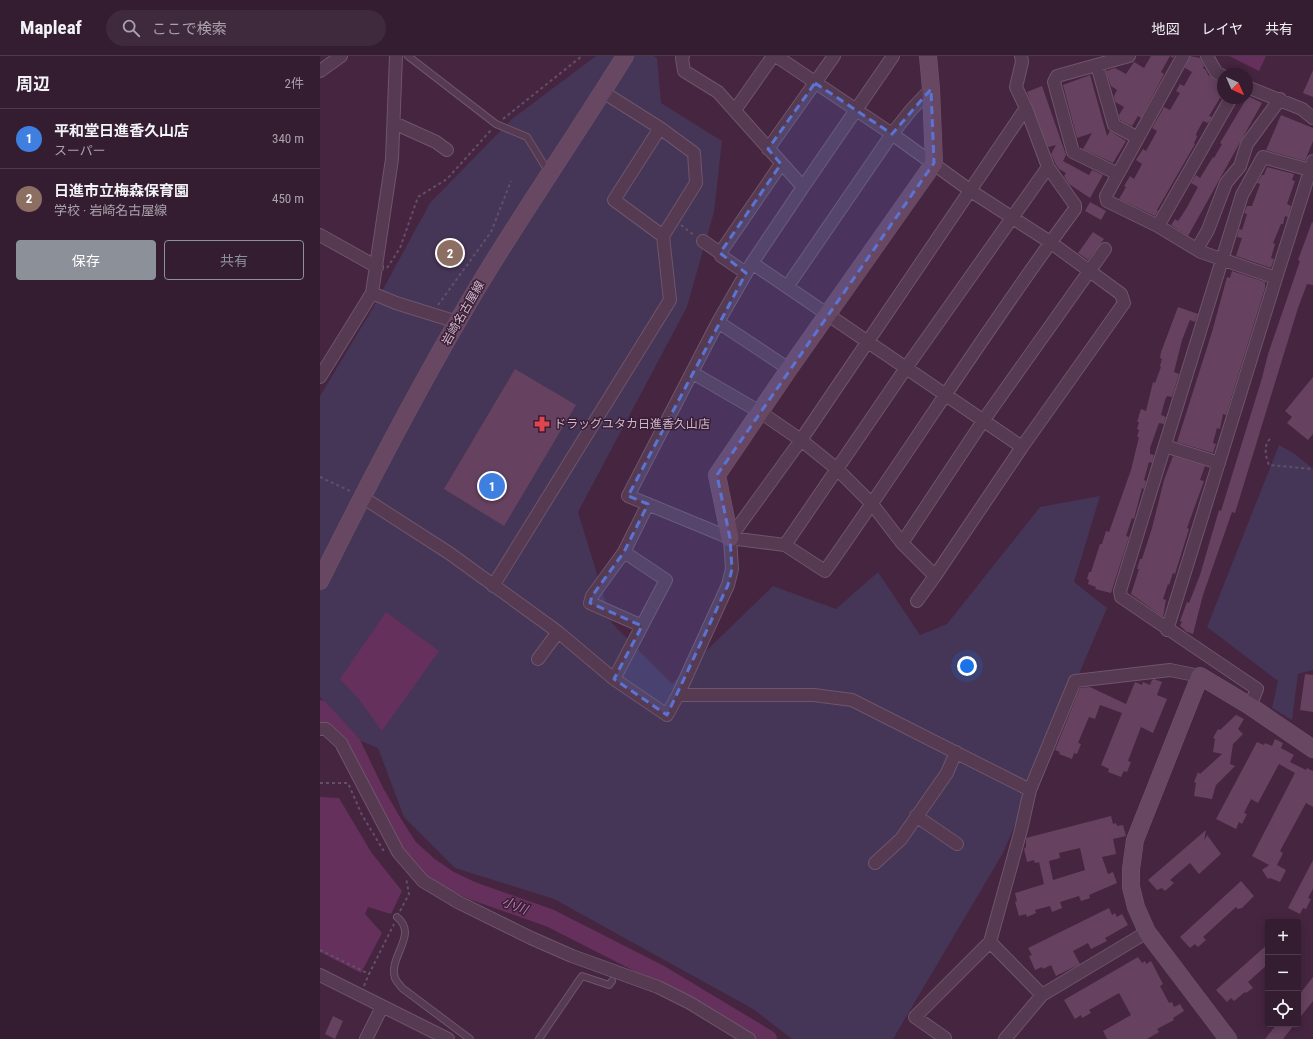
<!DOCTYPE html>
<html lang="ja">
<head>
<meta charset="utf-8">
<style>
	:root { --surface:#341c31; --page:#3f293d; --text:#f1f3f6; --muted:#a9a1ab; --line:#4e3a4d; --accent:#8c9099 }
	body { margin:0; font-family:"Roboto Condensed","Noto Sans JP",sans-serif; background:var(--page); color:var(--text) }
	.controls { position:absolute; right:12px; bottom:12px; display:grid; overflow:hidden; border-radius:4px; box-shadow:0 2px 10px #0003 }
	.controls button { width:36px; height:36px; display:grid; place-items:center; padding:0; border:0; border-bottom:1px solid var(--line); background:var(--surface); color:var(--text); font:20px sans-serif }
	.compass { position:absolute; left:897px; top:12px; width:36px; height:36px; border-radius:50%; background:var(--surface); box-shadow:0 2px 10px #0003; rotate:135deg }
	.you { position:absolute; left:647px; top:610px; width:14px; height:14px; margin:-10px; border:3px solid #fff; border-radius:50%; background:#1a73e8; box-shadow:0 0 0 6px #1a73e833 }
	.badge { display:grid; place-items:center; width:26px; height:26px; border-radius:50%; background:var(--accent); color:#fff; font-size:13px; font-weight:700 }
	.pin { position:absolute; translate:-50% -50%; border:2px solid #fff; box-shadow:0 1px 4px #0006 }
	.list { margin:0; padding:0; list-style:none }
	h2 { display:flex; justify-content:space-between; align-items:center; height:52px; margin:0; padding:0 16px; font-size:17px }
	h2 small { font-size:13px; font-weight:400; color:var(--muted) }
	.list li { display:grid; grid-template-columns:26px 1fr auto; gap:12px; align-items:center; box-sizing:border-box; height:60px; padding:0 16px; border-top:1px solid var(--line) }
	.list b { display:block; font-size:15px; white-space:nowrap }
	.list p { margin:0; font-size:13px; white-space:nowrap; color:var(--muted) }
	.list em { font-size:13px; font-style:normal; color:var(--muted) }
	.actions { display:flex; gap:8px; padding:12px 16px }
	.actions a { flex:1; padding:9px 0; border:1px solid var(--accent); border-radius:4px; text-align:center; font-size:14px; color:var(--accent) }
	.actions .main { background:var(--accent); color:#fff }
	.icon { flex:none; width:22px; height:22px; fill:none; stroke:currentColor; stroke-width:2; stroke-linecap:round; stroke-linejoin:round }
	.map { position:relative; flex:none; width:993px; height:983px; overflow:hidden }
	header { display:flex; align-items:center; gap:24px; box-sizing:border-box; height:56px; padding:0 20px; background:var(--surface); border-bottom:1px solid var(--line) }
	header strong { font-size:19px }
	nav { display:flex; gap:22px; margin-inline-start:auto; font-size:14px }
	.search { width:280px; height:36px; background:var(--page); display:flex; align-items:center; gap:10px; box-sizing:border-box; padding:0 14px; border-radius:22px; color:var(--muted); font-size:15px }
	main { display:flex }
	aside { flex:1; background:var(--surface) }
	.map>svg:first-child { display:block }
	.green { fill:#453557 }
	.water { fill:#66305d }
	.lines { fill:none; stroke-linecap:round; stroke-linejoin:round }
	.river { stroke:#66305d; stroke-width:18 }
	.building { fill:#664260; fill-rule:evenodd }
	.lane-casing { stroke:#6f556b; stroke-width:8 }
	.street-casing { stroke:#6f556b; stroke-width:14 }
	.secondary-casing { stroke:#6f556b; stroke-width:18 }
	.path { stroke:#634f6b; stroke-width:2; stroke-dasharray:3 3; stroke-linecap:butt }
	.lane { stroke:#553a51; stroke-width:6 }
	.street { stroke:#553a51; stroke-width:12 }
	.secondary { stroke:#684762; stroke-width:17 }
	.marked { fill:#5b73d3; fill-opacity:0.2; stroke:#5b73d3; stroke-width:3; stroke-dasharray:8 5; stroke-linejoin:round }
	.labels { text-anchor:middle; stroke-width:3; stroke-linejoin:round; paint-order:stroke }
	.street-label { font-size:12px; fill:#ceb7ca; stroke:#3a1e36 }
	.poi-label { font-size:12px; fill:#ceb7ca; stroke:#3a1e36; text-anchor:start }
	.water-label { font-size:13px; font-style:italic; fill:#b87caf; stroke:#3a1e36 }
</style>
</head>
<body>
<header>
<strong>Mapleaf</strong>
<div class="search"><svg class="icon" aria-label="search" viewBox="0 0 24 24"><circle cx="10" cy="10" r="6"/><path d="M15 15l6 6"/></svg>ここで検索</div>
<nav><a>地図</a><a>レイヤ</a><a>共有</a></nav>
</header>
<main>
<aside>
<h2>周辺<small>2件</small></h2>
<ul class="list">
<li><span class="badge" style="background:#3f7fe0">1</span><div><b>平和堂日進香久山店</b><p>スーパー</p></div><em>340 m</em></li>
<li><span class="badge" style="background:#8d6e63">2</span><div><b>日進市立梅森保育園</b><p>学校 · 岩崎名古屋線</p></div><em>450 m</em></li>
</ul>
<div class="actions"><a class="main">保存</a><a>共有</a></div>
</aside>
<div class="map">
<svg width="993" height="983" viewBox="0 0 993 983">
	<rect width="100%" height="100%" fill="#462541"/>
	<path class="green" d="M276,0h58l3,2 4,45 61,38 -8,71 -27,95 -109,205 34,111 60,61 101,-98 63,23 42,-37 42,63 27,-11 93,-117 60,-11 -26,86 33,26 -104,245 -110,186h-101l-39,-30 -199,-110 -99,-31 -51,-51 -26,-69 -17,-7 -41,-44v-301l50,-83 60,-110 82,-84z
		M959,389l16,9 18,15v201l-15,4 -6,46 -20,-12 6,-27 -71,-54z"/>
	<path class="water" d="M909,0h37l-7,15z
		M66,556l53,39 -57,80 -24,-33 -18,-19z
		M0,741l19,1 32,54 31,39 -11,23 -23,-7 -3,7 17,19 -21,40 -41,-21z"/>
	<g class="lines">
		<path class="river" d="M0,653l32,35 23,48 18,31 16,25 20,18 19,13 25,12 77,27 110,56 108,65"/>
	</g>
	<path class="building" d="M831,0h23l-1,2 -3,-2 -9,16 3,2 -23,44 -3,-2 -6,10 -12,-6 -1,-5 5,-8 -9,-5 -1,-6 3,-6 -6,-4 -5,-15 9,-3 11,6 8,-12 10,6z
		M870,0l10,2 4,8 -1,2 3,2 2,5 15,9v13l-1,2 -2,-1 -11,18 3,1 -4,6 -5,-2 -7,13 1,3 -3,6 1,1 -38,66 1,1 -3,5 -36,-17 7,-12 -2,-1 6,-10 4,3 8,-15 -6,-4 7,-11 3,2 11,-20 -5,-3 12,-21 6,3 10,-17 -4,-2 4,-7 4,2 8,-14 -7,-4z
		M993,14v27l-10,-4z
		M770,19l17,61 3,-5 16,10 -13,22 -30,-14 9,-16 -15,5 -14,-53z
		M722,30l24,69 -3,6 26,14 3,-5 11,5 -13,23 -21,-14 -5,-8 2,-3 -7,-4 -4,-6 -4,-9 5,-9 -8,2 -21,-55z
		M928,40l14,7 -74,133 -17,-11 4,-6 3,2 8,-12 12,-22 -7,-4 5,-8 4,3 13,-21 1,1 8,-14 -2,-1z
		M961,59l32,13v13l-8,20 -39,-11z
		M947,111l27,7 -2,6 3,1 -8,23 4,2 -3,11 -3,-1 -2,8h-2l-8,19 2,1 -4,14 3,1 -3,9 -35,-12 6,-18 -5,-1 2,-8 3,1 5,-16 -3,-1 3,-7h5l8,-22 -3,-1 5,-8h2z
		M770,146l16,9 -5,9 -16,-9z
		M992,166l1,1v62l-6,-1 -9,24 -63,205 -3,-1 -29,83 -10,39 -8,-3v-1l-5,-4 2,-4 -2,-1 7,-19 2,1 11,-28 19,-65 2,1 41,-133 6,-24 32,-93 -2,-1z
		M773,176l11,7 -16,21 -10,-7z
		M912,215l33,11v6l-39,127 -3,-1 -3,15 -3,-1 -4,15 3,1 -3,9 -36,-11 35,-110 15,-55 3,1z
		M858,251l20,7 -3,8 -5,-2 -8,20 -8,32 5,2 -7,23 -5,-1 -2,4 -4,15 5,2 -2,7 -5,-1 -9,25v6l4,1 -2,8 -3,-1 -5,18 2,1 -2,8 -2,-1 -8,31 -2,-1 -6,18 3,1 -18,56 -16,-4 1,-2 -8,-3 1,-4 -2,-1 2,-7h2l9,-28h2l4,-13 3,1 22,-62 8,-33h-2l2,-7 -2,-1 2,-7h-2l4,-13 5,2 7,-29 2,1 6,-16 -1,-1 2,-7 -2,-1 1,-6z
		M195,313l61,36 -72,121 -60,-37z
		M993,321v57l-5,6 -21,-17 5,-6 -7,-6z
		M853,400l32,10 -5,14 4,1 -17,47 2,1 -14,45 -2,-1 -4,12 -1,-1 -5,15 3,1 -3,17 -32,-23 8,-25h-2l3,-10h2l10,-31 12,-48z
		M985,618l8,1v37l-13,-2z
		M834,623l8,3 -5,13 10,4 -14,34 -12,-6 -13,34 3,1 -4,10 -3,-1 -3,6 -13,-5 1,-3 -8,-4 21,-52 -22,-8 -5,14 -6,-2 -11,26 3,1 -4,10 -3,-1 -2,6 -13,-5 1,-2 -5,-2 25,-62 10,-1 36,17 9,-22 7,3 1,-3 7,3 2,-5z
		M916,659l8,4 -6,10 5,5 -10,10 -3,20 5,2 -19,19 -4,14 -18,-3 2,-13 -2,-1 4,-10 2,2 22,-20 -9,-2 2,-13 -2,-1 5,-9 2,1z
		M955,683l8,4 -2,5 13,7 -4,7 16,8 1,-2 6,3v36l-7,-4 -26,48 3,2 -6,12 9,5 -6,12 -10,-4 -2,1 -6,-9 7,-5 -17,-9 43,-83 -16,-9 -21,39 -7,-4 -7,14 3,1 -5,10 -3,-2 -3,7 -20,-10 41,-77 7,3 1,-2 7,3z
		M791,760l2,8 3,-1 1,3 6,-1 3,11 -13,3 3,15 -14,3 6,17 5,-2 4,11 -28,12 1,3 -9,3 -2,-5 -19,6 2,6 -10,4 -2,-6 -15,4 1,3 -9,4 -1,-3 -7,2 -4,-14 2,-1 -2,-8 29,-9 -5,-22 -4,1 -1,-3 -7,2 -3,-13 2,-2v-9zM760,792l5,22 -32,10 -4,-19 11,-3 -1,-5z
		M886,774l-2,11 3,-6 14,19 -22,20 -9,-11 -20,17 4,3 -9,8 -3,-3 -5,2 -9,-10z
		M993,804v29l-5,9 3,1 -5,10 -3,-1 -3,6 -12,-6z
		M921,825l13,15 -12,12 -4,1 -2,-2 -33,30 3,3 -8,7 -3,-3 -5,4 -10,-11z
		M789,852l3,7 3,-2 2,4 5,-3 6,11 -23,13 2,3 -16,8 -3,-6 -15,8 7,13 -24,12 -5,-11 -8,4 -1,-2 -7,3 -6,-14 3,-1 -4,-7z
		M948,888v20l-20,18 5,6 -7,5 -1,-1 -11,9 -3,-3 -4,4 -11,-12z
		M818,901l4,6 3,-2 1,3 5,-3 12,23 -3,2 9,17 3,-1 2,5 6,-3 4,7 -11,7 1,2 -17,9 2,3 -12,7h-40l-4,-8 28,-16 -12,-22 -30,17 2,3 -9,5 -1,-3 -6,4 -11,-19z
		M993,921v24l-15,19v-24z
		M13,960l10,5 -8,18 -10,-5z
		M957,968h18l-12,15h-18z"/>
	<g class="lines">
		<defs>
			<path id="lane" d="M88,0l88,68 31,13 21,34
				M77,861c22,18 -9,39 -2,61 1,3 5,7 7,10l68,51
				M219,983l43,-63 27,9 3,-4"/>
			<path id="street" d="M363,0l-1,2 2,13 34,21 85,95 -51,76 -34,59 -90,174 102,42 55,7 40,26c85,-120 163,-245 250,-362v-4l-27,-38 -22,-59 -10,-21 6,-25 -1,-6
				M809,0l-72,20 -3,6 19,70 45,22 65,-118
				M887,0l9,16 7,4
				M777,9l17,60 24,13
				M0,15l21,-15
				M927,31l55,22 11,9
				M283,36l57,36 34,25 2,30 -33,53 -49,-36 46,-72
				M415,54l38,-54
				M74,67l42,19 11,8
				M448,93l66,-93
				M798,118l-12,22 1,5 51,25 43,26 75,26 -109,352
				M483,131l90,-131
				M838,170l73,-128
				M0,179l57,32
				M383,185l17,12
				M877,193l11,-19 18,-47 14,-17 7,-22 33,-45
				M432,207l270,184
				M426,217l-25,-17 -1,-3 61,-89
				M956,222l37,-117
				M467,231l105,-153 19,-24 20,-21
				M52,237l24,10 61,19
				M398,266l71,47
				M373,317l67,39 41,28 36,29 35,35 30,39 33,33 87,-129 102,-144 -3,-9 -71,-52 -79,-51 -79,-57 -116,-78
				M0,321l52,-84 20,-134 4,-103
				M845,390l54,17
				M42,441l87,56 109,79 56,47 53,36 11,-20 50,-110 4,-16 -2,-31 71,-98 225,-332
				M582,487l81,-122 122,-172
				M465,489l121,-177 142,-201
				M304,496l-32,44 -2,7 52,23
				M173,530l177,-286 -7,-64
				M597,545l18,-25
				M218,603l20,-27
				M294,623l52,-99 -42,-28 24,-48
				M358,639h136l38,5 178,90
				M930,650l7,-17 -136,-92 -1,-6 122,-396 21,-38 47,13
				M0,673h6l15,14 57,109 25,29 35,21 73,36 41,18 86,31 32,16 59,36
				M596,760l41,28
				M555,807l26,-24 46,-66 9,-21
				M0,919l128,64
				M722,939l-52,-53 31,-112 9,-40 45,-109 95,-11 30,6
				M46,983l16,-32
				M624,983l1,-1 -30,-21 75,-75
				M685,983l37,-44 105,-63"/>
			<path id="secondary" d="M410,482l-13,-63 72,-106 145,-206 -3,-74 -3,-33
				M0,525c53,-107 108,-213 170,-314 44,-71 91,-140 135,-211
				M908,983l-81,-107 -11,-25 -5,-20v-18l4,-29 65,-164 50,30 63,43"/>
		</defs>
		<use href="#lane" class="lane-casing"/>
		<use href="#street" class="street-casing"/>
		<use href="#secondary" class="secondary-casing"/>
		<path class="path" d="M183,63l79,-63
			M361,169l14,11
			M67,212l13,-20 18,-51 29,-18 45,-50
			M118,249l53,-73 20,-51
			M950,383c-7,6 -4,19 -1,26l44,4
			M0,421l30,14
			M0,727h28l14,32 23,38
			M80,855l9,-17 -3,-16
			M0,894l49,24 25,-50
			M44,930l5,-12"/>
		<use href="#lane" class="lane"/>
		<use href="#street" class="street"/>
		<use href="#secondary" class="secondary"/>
	</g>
	<path class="marked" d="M495,27l77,51 39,-45 3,74 -217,312 13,63 2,31 -4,16 -61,130 -53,-36 28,-53 -52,-23 2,-7 32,-44 24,-48 -20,-8 118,-223 -26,-20 61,-89 -13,-15z"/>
	<defs>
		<symbol id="pharmacy-bare" viewBox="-9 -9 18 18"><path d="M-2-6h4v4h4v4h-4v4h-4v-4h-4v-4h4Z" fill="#e0444e" stroke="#3a1e36" stroke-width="2.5" paint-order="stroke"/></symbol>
	</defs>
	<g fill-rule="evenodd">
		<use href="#pharmacy-bare" x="211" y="357" width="22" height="22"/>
	</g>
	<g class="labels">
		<g class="street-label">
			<text transform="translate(143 257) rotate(-60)" y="4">岩崎名古屋線</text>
		</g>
		<g class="poi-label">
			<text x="234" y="372">ドラッグユタカ日進香久山店</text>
		</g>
		<g class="water-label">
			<text transform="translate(195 849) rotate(21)" y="5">小川</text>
		</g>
	</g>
</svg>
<div class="controls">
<button>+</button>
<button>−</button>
<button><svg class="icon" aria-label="locate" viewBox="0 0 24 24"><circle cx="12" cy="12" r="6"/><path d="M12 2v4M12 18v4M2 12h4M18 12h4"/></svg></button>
</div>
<svg class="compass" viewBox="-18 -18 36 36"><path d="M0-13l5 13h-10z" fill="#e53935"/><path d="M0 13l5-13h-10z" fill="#a9a1ab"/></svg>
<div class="you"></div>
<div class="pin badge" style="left:172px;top:430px;background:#3f7fe0">1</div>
<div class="pin badge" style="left:130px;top:197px;background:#8d6e63">2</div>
</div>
</main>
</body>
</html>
